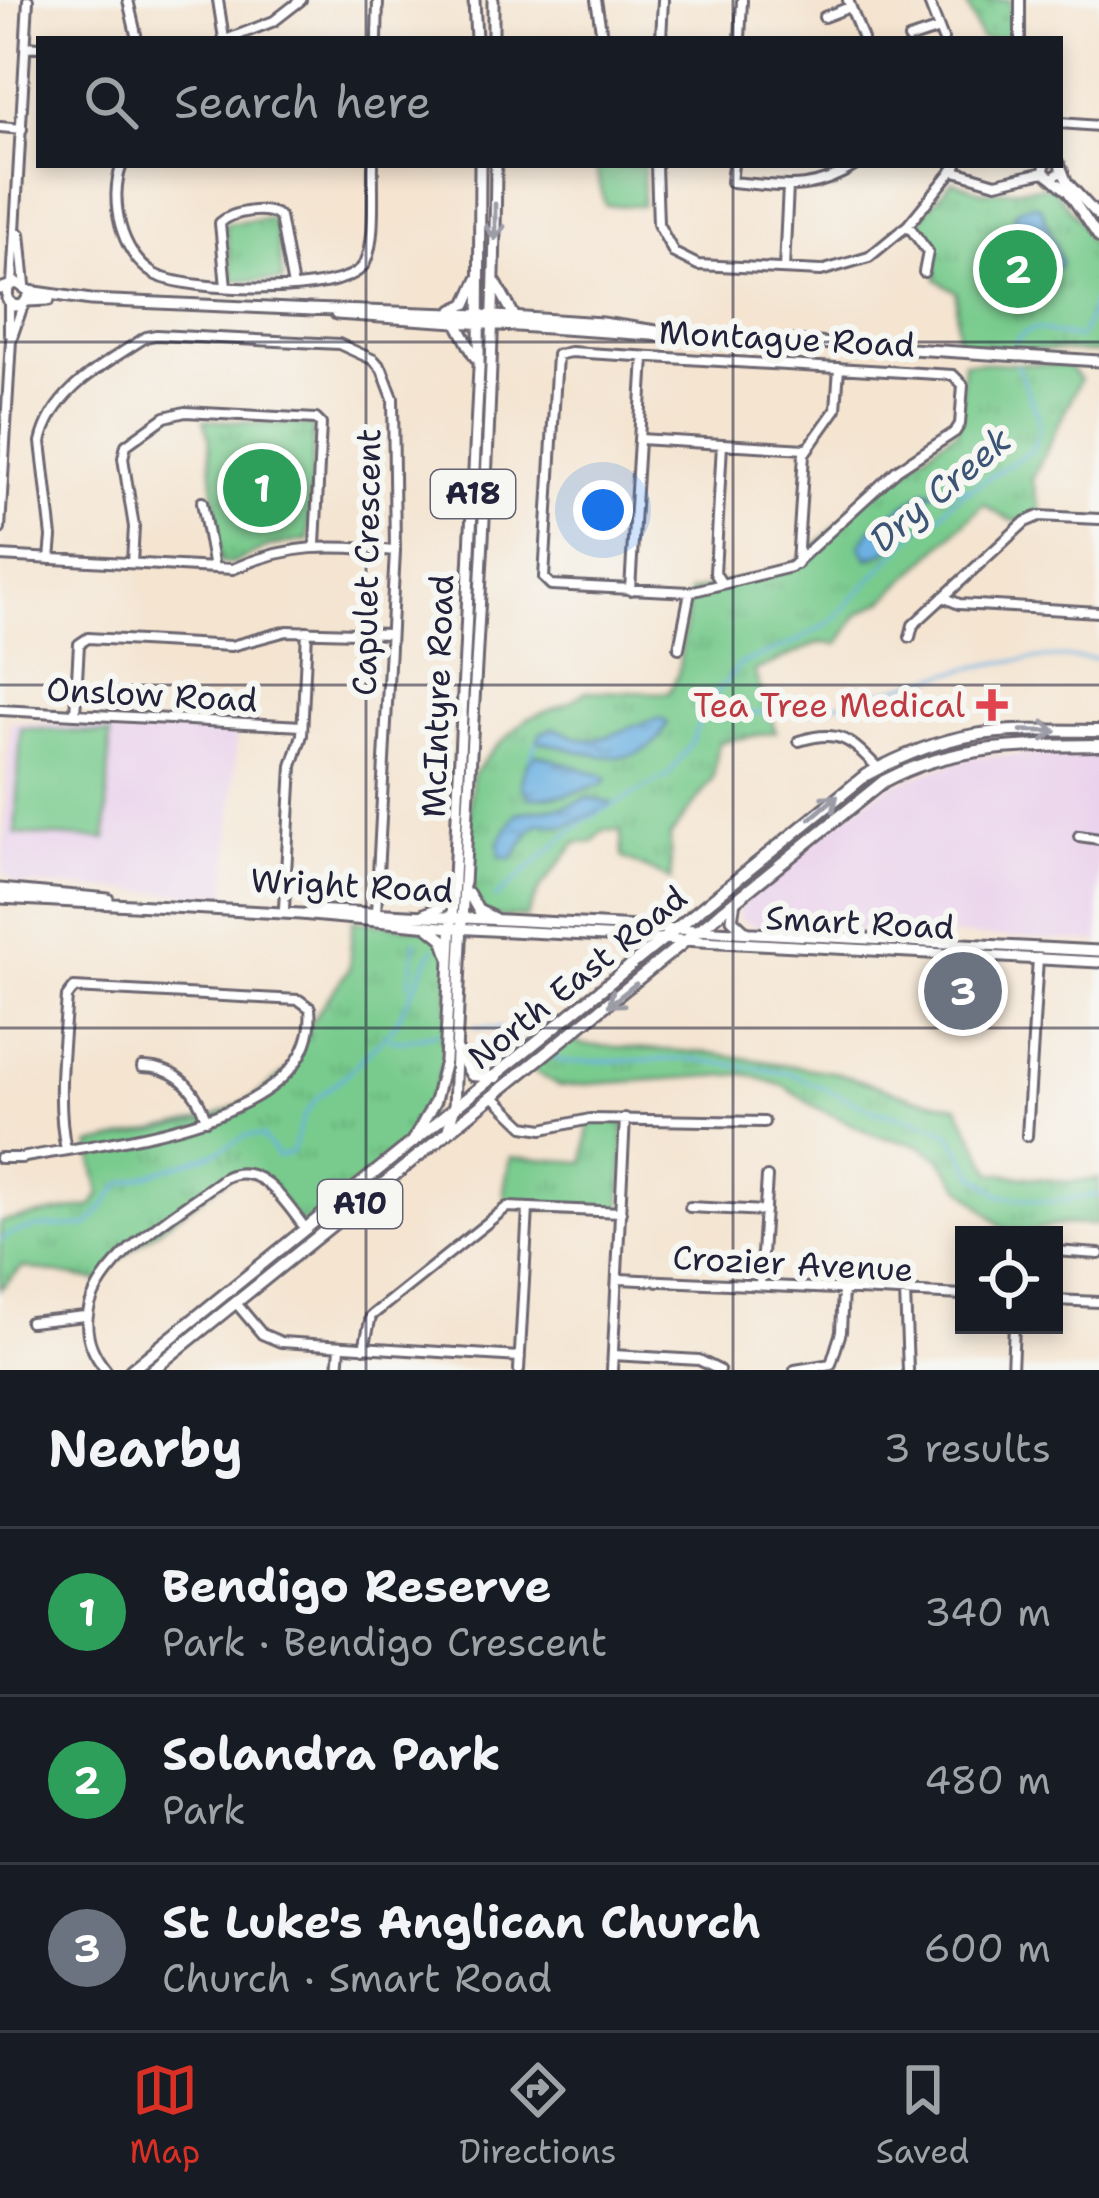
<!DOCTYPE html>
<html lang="en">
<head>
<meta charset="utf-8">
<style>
	:root { --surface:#171b24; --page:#20242c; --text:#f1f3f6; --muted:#9ea1a6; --line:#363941; --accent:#d93025 }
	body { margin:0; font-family:"Shantell Sans",sans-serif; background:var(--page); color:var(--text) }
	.controls { position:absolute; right:36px; bottom:36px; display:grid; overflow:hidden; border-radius:0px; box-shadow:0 6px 18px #0003 }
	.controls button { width:108px; height:108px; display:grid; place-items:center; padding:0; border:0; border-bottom:3px solid var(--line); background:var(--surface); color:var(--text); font:60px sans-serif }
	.you { position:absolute; left:603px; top:510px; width:42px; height:42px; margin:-30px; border:9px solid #fff; border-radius:50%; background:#1a73e8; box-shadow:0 0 0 18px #1a73e833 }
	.badge { display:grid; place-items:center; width:78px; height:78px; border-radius:50%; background:var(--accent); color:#fff; font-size:39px; font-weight:700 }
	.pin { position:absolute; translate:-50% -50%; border:6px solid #fff; box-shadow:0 3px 12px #0006 }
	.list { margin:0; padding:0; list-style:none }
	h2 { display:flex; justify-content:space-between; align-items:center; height:156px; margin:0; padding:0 48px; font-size:51px }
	h2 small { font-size:39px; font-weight:400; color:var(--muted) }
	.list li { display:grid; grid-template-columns:78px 1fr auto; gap:36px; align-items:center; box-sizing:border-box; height:168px; padding:0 48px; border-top:3px solid var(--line) }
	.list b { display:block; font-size:45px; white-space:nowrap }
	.list p { margin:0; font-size:39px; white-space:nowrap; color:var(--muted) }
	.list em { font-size:39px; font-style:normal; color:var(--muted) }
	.icon { flex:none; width:66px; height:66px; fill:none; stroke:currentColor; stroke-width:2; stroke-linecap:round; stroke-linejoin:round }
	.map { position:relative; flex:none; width:1099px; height:1370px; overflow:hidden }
	.search { position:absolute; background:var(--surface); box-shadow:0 6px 18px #0003; left:36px; right:36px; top:36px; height:132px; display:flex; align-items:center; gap:30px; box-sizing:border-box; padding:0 42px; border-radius:0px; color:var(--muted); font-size:45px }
	.sheet { height:660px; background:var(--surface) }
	nav { display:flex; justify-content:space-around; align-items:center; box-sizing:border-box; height:168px; border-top:3px solid var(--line); background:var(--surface); font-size:33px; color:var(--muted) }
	nav a { display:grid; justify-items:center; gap:6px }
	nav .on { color:var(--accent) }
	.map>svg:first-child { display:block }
	.built { fill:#ead1ec }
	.grass { fill:url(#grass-dots); stroke:#4d7664; stroke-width:3 }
	.park { fill:url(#park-tufts); stroke:#4d7664; stroke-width:3 }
	.pitch { fill:#78cb8d; stroke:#4d7664; stroke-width:3 }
	.water { fill:url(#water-ripples); stroke:#476a8e; stroke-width:3 }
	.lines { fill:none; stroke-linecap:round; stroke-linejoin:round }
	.stream { stroke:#6cb1e2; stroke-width:3 }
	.minor-casing { stroke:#6c666f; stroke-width:14 }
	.major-casing { stroke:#6c666f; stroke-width:15 }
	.highway-casing { stroke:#6c666f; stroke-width:16 }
	.minor { stroke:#fff; stroke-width:8 }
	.major { stroke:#fff; stroke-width:9 }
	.highway { stroke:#fff; stroke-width:10 }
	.oneway { stroke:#9c9ca7 }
	.grid { fill:none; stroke:#22223b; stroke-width:3; stroke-opacity:0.55 }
	.health-dot { fill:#e0444e; stroke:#f6f6f2; stroke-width:4.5 }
	.labels { text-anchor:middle; stroke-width:12; stroke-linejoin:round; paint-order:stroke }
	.shield { fill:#f6f6f2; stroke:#626272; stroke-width:3 }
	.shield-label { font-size:30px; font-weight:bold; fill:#22223b }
	.street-label { font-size:33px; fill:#22223b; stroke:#f6f6f2 }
	.health-label { font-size:33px; fill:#be3a42; stroke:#f6f6f2; text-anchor:end }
	.water-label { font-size:36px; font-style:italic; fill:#3c5475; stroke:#f6f6f2 }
</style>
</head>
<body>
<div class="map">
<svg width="1099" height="1370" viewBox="0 0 1099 1370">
	<defs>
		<pattern id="grass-dots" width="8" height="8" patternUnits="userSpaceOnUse" patternTransform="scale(3)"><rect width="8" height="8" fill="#78cb8d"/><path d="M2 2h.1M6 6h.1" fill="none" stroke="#68ae7b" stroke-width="1.8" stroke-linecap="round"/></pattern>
		<pattern id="park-tufts" width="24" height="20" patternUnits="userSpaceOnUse" patternTransform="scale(3)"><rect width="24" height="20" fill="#78cb8d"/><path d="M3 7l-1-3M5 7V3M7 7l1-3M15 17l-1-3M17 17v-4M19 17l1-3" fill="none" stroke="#68ae7b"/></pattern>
		<pattern id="water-ripples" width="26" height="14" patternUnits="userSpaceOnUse" patternTransform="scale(3)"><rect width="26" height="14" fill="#6cb1e2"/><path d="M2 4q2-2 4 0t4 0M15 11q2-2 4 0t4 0" fill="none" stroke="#5890b8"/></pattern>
	</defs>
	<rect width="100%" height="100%" fill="#f6f6f2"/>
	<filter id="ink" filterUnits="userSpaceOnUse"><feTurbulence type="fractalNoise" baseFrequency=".00833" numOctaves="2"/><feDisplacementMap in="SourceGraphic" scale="24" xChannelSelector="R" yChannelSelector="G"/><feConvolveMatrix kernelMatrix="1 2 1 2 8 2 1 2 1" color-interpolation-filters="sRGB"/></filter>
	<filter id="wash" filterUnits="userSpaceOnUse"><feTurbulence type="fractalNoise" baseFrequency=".004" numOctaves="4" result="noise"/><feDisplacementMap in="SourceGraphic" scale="48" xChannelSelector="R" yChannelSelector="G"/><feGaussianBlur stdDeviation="2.7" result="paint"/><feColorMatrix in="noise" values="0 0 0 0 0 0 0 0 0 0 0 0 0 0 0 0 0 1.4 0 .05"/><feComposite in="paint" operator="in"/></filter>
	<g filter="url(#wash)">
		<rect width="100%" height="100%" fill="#f4e4d0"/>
		<path class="built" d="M10,722l227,11 -10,163 -209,-12 -9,-6 -6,-9v-14z
			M1099,752v190l-344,-16 -15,-6 -2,-8 8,-13 104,-87 38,-26 83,-29z"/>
		<path class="grass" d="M965,0h46v39h-30z"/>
		<path class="park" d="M595,165h49l-2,41 -37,-1z
			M952,181l33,11 67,-6 30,39 17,35v93l-142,-9 -1,-52 -20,-13v-35l-21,-19z
			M274,218l9,63 -50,-1 -8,-56z
			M964,362l104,3 12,15 -48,99 10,37c-26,11 -35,4 -58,-12l-101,97 -25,13 -19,30 -20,-1 -65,28 22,61 -57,10 -6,37 -43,57 1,44 -49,-23 -1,-26 -18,-1 -10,12 -17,1 -36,45 -14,30 -37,-2 -15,-11 -8,-18 6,-112 21,-25 34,-31 43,-17 16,-11 83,2 9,-19 12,-82 101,-25 90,-81 77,-57z
			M204,420l105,5 5,4 -6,111 -37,6 -38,17h-13l-11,-127z
			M353,920l79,10 19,28 -5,94 -18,63 -21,33 -101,81 -45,-52 -27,-4 -112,84 -21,24 -78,-14 -23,22v-67l92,-16 8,-12 -10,-49 121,-27 42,-20 37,-30 20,-45 39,-54z
			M568,1038l15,7 128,8 127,20 77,25 43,8 34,67 78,9 29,-3v46l-35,-1 -36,7 -25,-3 -42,-41 -21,-28 -22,-14 -44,-10 -62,-30 -28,-19 -38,-12 -186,12 -31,-17z
			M625,1118l-4,94 -114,-5 -3,-17 6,-33 74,5 6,-43z"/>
		<path class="pitch" d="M21,728l89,6 -4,105 -91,-5z"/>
		<path class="water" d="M1034,204l7,3 20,56c-8,13 -17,14 -32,14l-12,-16 -2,-46 3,-6z
			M924,491h14l-24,9 -20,47 -26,12 -8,-14 11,-16z
			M663,719l4,5c-25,56 -87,25 -130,17l4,-8 12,-5c13,3 23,12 36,12 22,0 49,-20 74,-21z
			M537,754l63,21 6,3 -1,5 -39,12 -36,3 -9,-13c2,-13 4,-23 16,-31z
			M588,798l26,6 -48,22 -26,-3 -8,5 -19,30 -13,-1 -1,-15 18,-29 50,-7z"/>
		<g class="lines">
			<path class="stream" d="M1015,341c23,-25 34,-2 64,-4 12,-15 9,-29 20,-45
				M935,491l35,-3
				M702,719c37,-14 72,-1 109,-9 100,-23 182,-61 288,-51
				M530,758l7,-17
				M495,898l87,-76 86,-46 22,-31 15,-37 35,-44 54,-21 38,-22 85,-91 24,-15 11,-14 80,-51 7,-19 -2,-18 -21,-49
				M409,985l7,-45
				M475,1027l40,3 17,9
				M388,1038l12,3 39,-8
				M540,1045l22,17 131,-3 99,15 83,37 56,13 20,11 23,39 27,22 49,6 49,-7
				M0,1241c23,-18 60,-14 88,-15l33,-42 92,-30 35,-19 15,2 15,20 14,-5 11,-34 14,-20 30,-24 48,-49 39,-77"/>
		</g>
	</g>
	<g filter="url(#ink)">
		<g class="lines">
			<defs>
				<path id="minor" d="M128,0l9,39
					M218,0l6,39
					M596,0l6,36 5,3
					M848,0l15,39
					M928,0l15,39
					M824,17l26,-10
					M228,39l46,-18 27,-21
					M377,39l1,-39
					M661,39l2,-39
					M740,39l2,-39
					M909,39l30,-10
					M1020,39v-39
					M26,46l13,1
					M1060,123l39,3
					M0,127l22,2
					M122,165c-14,34 -1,90 32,109 32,18 187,23 209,-8 14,-19 9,-76 10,-101
					M656,165l2,59 16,29 24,12 123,6 48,-14 39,-32 49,-60
					M733,165l-2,17c51,4 80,12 125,-17
					M1045,165l-1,7 8,6 9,-6 -1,-8
					M1062,169l5,13 32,35
					M955,171l41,12 48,-11
					M1052,178l16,14 31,46
					M908,225l20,27 -4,20
					M20,234l5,51
					M784,269l4,-83
					M12,284l16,-284
					M226,287l-6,-64c13,-12 46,-17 60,-6l13,70
					M9,302v31
					M570,352l383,23 10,10 -3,39 -5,8 -58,38 -106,97 -101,25 -139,-7 -7,-7 13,-223z
					M639,439l166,10
					M722,444l-7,129 7,11
					M202,502l12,66
					M0,529l11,-189 12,-35
					M0,556l233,13c59,-27 99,-23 162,-18
					M50,559l2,-22 -11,-95c12,-53 63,-77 105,-105l10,-2 183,9 35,16 8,9 11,29 2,153 -19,362
					M132,563l2,-36 -11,-69 3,-13 39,-28 20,-5 131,7 5,5 -6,121
					M797,564l7,-110 32,-45 3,-41
					M630,590l14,-233
					M943,597l16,7 140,8
					M910,637l3,-12 112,-103 14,-6 60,3
					M679,648l11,-56
					M0,710l302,16
					M75,714l4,-70 9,-6 143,8 56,-15 103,3
					M799,741c40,-13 52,-1 79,27
					M1079,836l20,3
					M284,908l8,-142 10,-31 5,-104
					M142,1067c34,0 54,21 64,53
					M494,1097l30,29 19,3 47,-10 174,3
					M1027,1136l11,-178
					M0,1158h21c78,-16 301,-32 289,-150l-11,-8 -225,-12 -7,9c-4,50 -11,104 -1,153
					M690,1207l75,4
					M1054,1251l45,3
					M619,1279l345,16
					M760,1285l7,-108
					M905,1292l3,78
					M1054,1300l45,2
					M236,1303l26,31 19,8 239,15
					M30,1322l55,-6
					M364,1348l7,-32 136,-109 114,5
					M613,1355l86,5 20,10
					M106,1370c-67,-80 62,-150 118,-192 37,-19 61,25 82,51
					M338,1370l2,-22
					M519,1370l9,-162
					M612,1370l13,-252
					M795,1370l36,-6 10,-32 2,-43
					M1012,1370l2,-45"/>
				<path id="major" d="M474,0l2,39
					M493,0v39
					M496,283l20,36
					M8,287l-1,12 7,7 9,-1 6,-9
					M0,289l17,-6 12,8 62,9 222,10
					M27,301l22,-1
					M308,309l172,6 122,8 75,11 422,27
					M453,310l13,-6 12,-25
					M336,314l330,22
					M458,325l17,32
					M0,889l108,10
					M469,894l9,16 16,8
					M0,898l300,16 153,14 646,34
					M735,901l-3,18 13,12
					M311,910l788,41
					M424,914l17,-7 11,-14
					M428,927l15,12 6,17
					M448,1129l6,-19c10,-315 39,-629 42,-945
					M414,1139l21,-38 10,-40 34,-693 1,-203"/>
				<path id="highway" d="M456,1049l16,26 24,2
					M131,1370l735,-595c90,-49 134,-45 233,-44
					M152,1370l732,-589c69,-37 138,-35 215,-36"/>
			</defs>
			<use href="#minor" class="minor-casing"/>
			<use href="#major" class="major-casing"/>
			<use href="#highway" class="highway-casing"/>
			<use href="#minor" class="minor"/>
			<use href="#major" class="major"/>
			<use href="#highway" class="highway"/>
		</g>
		<defs><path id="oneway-shaft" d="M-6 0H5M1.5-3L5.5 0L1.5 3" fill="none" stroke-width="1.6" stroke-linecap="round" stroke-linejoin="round" transform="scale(3)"/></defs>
		<g class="oneway">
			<use href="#oneway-shaft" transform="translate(495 222) rotate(90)"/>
			<use href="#oneway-shaft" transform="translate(1039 731) rotate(1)"/>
			<use href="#oneway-shaft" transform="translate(824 807) rotate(-40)"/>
			<use href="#oneway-shaft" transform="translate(622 995) rotate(141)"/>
		</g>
	</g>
	<path class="grid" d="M366,0v39M733,0v39M366,165v1205M733,165v1205M0,342h1099M0,685h1099M0,1028h1099"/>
	<path class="health-dot" d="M986 687h12v12h12v12h-12v12h-12v-12h-12v-12h12z"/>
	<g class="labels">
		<g class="shield">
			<rect x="431" y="470" width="84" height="48" rx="9"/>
			<rect x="318" y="1180" width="84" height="48" rx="9"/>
		</g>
		<g class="shield-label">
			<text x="473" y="504">A18</text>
			<text x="360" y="1214">A10</text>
		</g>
		<g class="street-label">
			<text transform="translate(787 338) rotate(3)" y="12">Montague Road</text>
			<text transform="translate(366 562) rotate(-89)" y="12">Capulet Crescent</text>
			<text transform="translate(152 694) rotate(3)" y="12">Onslow Road</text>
			<text transform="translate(437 696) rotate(-88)" y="12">McIntyre Road</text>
			<text transform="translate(352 885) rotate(3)" y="12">Wright Road</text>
			<text transform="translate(860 922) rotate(3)" y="12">Smart Road</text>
			<text transform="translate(577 977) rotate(-39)" y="12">North East Road</text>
			<text transform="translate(793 1263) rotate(3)" y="12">Crozier Avenue</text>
		</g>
		<g class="health-label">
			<text x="965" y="717">Tea Tree Medical</text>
		</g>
		<g class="water-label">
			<text transform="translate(940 489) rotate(-40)" y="13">Dry Creek</text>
		</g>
	</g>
</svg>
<div class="controls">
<button><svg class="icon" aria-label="locate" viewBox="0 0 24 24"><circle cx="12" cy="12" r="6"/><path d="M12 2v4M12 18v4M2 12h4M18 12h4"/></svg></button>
</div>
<div class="you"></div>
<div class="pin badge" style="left:262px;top:488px;background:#2e9e5b">1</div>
<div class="pin badge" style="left:1018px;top:269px;background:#2e9e5b">2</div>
<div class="pin badge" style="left:963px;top:991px;background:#6b7280">3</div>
<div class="search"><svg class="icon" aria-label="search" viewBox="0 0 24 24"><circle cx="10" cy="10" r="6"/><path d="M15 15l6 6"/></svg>Search here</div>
</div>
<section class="sheet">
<h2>Nearby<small>3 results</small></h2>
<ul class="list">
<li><span class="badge" style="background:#2e9e5b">1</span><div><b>Bendigo Reserve</b><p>Park · Bendigo Crescent</p></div><em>340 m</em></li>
<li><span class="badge" style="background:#2e9e5b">2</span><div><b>Solandra Park</b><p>Park</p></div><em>480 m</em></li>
<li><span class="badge" style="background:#6b7280">3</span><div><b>St Luke's Anglican Church</b><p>Church · Smart Road</p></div><em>600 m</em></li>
</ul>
</section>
<nav>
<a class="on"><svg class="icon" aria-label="map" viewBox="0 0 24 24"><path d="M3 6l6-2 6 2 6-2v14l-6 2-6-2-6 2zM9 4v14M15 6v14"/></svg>Map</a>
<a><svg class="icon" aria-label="directions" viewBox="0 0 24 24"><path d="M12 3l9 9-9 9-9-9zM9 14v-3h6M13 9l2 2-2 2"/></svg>Directions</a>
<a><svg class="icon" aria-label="saved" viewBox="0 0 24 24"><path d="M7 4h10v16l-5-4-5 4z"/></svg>Saved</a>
</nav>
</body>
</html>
